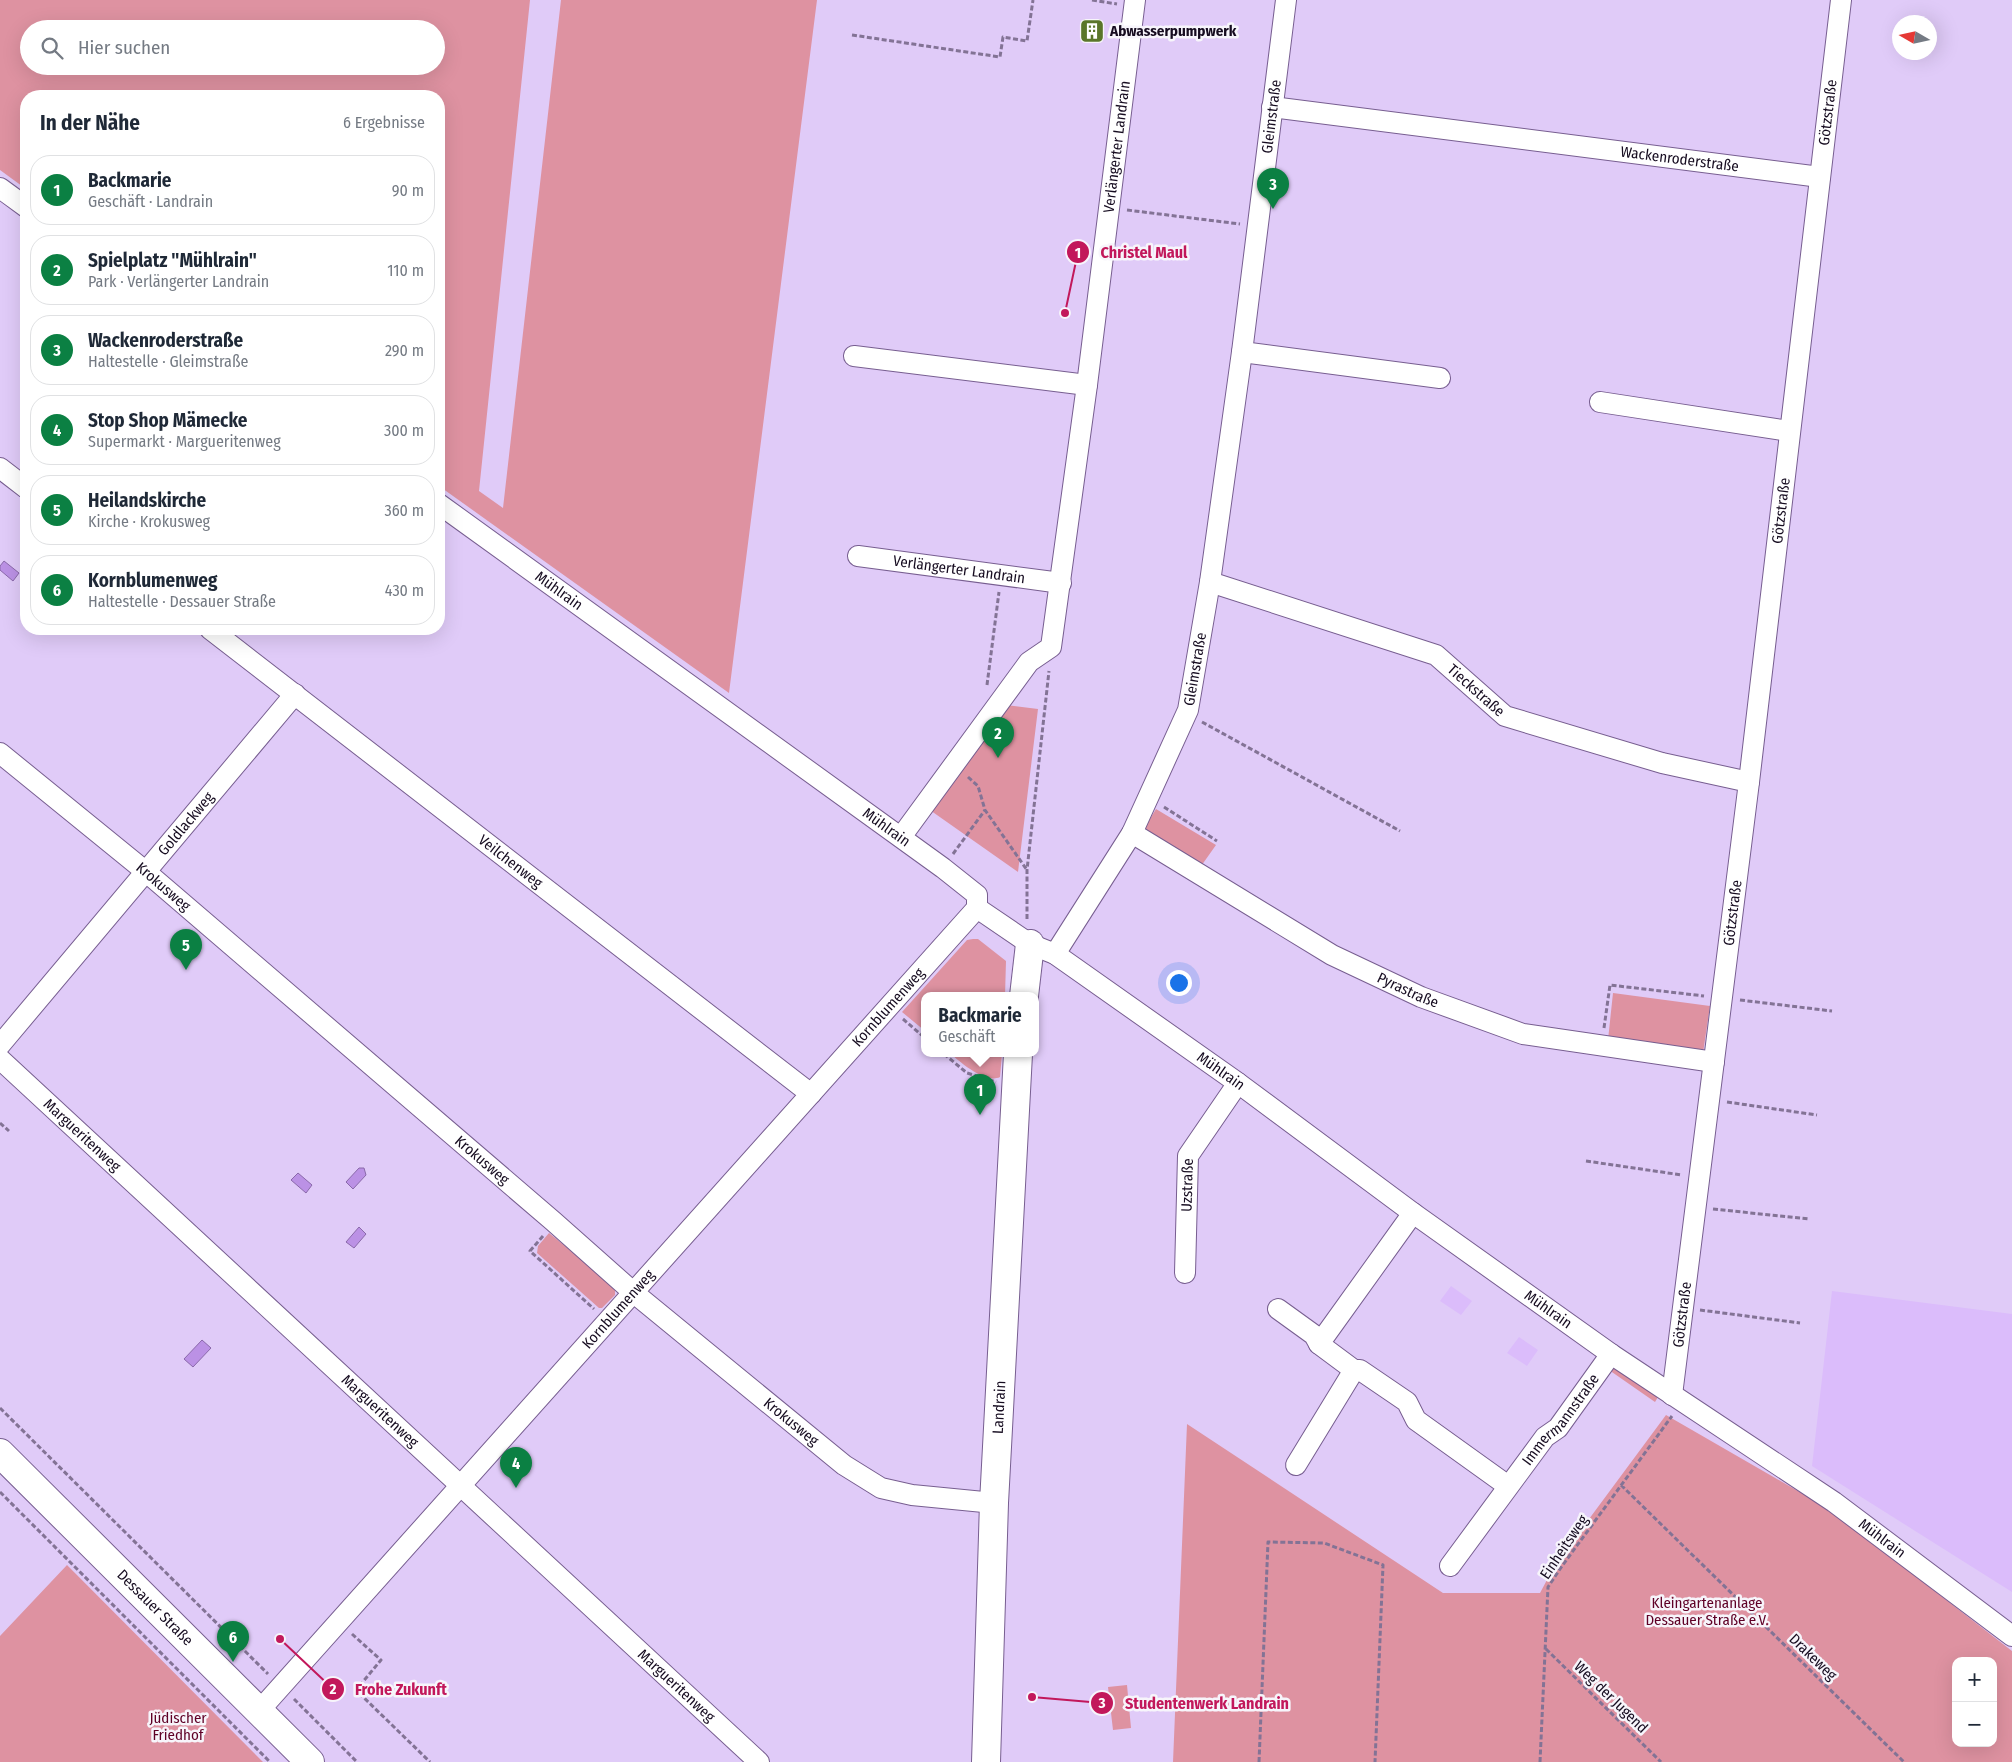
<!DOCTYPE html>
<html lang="de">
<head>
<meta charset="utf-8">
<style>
	:root { --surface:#fff; --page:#f6f6f7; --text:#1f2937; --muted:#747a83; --line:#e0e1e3; --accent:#0b8043 }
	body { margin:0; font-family:"Fira Sans Condensed",sans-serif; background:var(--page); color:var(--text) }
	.controls { position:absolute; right:15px; bottom:15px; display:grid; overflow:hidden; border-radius:10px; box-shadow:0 5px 20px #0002 }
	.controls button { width:45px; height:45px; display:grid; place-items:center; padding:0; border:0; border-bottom:1px solid var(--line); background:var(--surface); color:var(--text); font:25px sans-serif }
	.compass { position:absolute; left:1892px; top:15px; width:45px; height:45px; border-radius:50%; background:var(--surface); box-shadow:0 5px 20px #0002; rotate:279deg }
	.you { position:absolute; left:1178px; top:982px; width:18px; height:18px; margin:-12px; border:4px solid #fff; border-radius:50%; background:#1a73e8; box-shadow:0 0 0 8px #1a73e833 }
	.badge { display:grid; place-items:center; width:32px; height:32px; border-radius:50%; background:var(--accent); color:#fff; font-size:16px; font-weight:700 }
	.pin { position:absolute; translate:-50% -41px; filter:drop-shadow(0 1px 2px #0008) }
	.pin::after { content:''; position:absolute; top:26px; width:18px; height:15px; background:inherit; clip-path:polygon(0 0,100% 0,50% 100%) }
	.popup { position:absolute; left:921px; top:992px; width:118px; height:65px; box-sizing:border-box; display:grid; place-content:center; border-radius:10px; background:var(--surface); filter:drop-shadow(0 1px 4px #0005); font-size:16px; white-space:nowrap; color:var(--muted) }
	.popup b { font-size:19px; color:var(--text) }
	.popup::after { content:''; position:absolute; left:50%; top:100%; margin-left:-10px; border:10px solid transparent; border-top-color:var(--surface) }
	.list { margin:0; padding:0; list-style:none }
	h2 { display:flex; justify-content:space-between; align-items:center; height:65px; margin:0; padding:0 20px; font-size:21px }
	h2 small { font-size:16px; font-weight:400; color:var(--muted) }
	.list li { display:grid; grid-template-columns:32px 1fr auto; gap:15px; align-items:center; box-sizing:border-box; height:70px; margin:0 10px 10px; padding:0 10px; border:1px solid var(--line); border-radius:20px }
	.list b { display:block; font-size:19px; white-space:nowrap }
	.list p { margin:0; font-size:16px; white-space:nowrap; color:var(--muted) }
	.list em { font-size:16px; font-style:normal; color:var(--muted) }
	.icon { flex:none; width:28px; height:28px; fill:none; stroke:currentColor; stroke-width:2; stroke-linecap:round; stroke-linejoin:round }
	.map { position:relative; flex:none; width:2012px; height:1762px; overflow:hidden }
	.search { position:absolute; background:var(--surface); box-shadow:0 5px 20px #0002; left:20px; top:20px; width:425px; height:55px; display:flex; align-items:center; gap:12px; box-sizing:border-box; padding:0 18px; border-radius:28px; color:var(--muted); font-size:19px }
	.panel { position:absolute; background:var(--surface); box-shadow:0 5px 20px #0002; left:20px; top:90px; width:425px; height:545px; border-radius:20px }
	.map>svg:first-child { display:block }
	.built { fill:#dbbcfb }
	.green { fill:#de92a1; fill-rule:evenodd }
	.water { fill:#bb91e5; stroke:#8a69aa }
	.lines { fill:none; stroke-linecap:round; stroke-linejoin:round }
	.street-casing { stroke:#775e90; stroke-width:22 }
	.secondary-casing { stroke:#775e90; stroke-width:30 }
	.path { stroke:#837395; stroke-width:3; stroke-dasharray:5 2.5; stroke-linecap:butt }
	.street { stroke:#fff; stroke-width:20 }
	.secondary { stroke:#fff; stroke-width:28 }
	.labels { text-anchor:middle; stroke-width:5; stroke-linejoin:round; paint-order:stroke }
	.poi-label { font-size:15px; font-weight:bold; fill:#160c20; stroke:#f7f5fb; text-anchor:start }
	.street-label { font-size:15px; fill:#160c20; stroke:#f7f5fb }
	.park-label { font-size:15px; fill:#5f0026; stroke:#f7f5fb }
	.leader { fill:none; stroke:#c2185b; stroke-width:2 }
	.callout-dot { fill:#c2185b; stroke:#f7f5fb; stroke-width:2 }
	.mark-label { font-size:15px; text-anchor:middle; font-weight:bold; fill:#fff }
	.callout-label { font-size:16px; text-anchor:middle; font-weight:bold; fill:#c2185b; stroke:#f7f5fb; stroke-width:5; stroke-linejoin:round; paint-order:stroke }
</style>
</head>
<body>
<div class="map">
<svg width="2012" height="1762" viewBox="0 0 2012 1762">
	<rect width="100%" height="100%" fill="#e0cbf8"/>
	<path class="built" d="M1451,1286l21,15 -11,14 -21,-14z
		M1832,1291l180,23v278l-200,-126z
		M1519,1337l19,13 -11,16 -20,-13z"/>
	<path class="green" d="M0,0h530l-51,491 24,17 58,-508h256l-88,693 -290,-207v-390h-413v93l-26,-19zM29,29h407v37h-407z
		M1006,705l32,4 -20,163 -91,-64z
		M1156,809l60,36 -17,24 -57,-37z
		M973,939h5l28,22 -1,35h-80v35l-23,-19 65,-72z
		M1613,993l97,13 -7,47 -95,-13z
		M951,1054h51l-2,23c-14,7 -39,-14 -49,-23z
		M549,1233l63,51 3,6v5l-13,13h-3l-62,-55 1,-7z
		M1615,1368l43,29 -3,5 -46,-32z
		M1666,1415l163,94 183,142v111h-839l14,-338 256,169h97l15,-28zM1956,1661h37v82h-37z
		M67,1565l196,197h-263v-126z
		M1127,1685l4,43 -18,2 -5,-43z"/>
	<path class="water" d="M4,561l15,12 -6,8 -13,-11v-4z
		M359,1168h5l2,7 -13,14 -7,-7z
		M298,1173l14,12 -6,8 -15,-13z
		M359,1227l7,7 -12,14 -8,-6z
		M202,1340l9,8 -18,19 -9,-8z"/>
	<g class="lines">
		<defs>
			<g id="street">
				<path id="s1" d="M1272,107l548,70"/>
				<path d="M0,188l26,19"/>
				<path d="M1242,352l198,26"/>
				<path d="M854,356l233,29"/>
				<path d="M1600,402l189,29"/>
				<path d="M0,468l26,20"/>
				<path id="s2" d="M439,504l504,364 34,27v13"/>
				<path id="s3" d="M858,556l203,27"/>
				<path id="s4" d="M1210,582l226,73 69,61 157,47 87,19"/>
				<path id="s5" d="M210,629l601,465"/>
				<path id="s6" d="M0,753l145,118 408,350 81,72 210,172 37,23 31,7 82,8"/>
				<path id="s7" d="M1132,833l200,122 89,42 102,37 191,28"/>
				<path id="s8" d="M901,837l128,-175 22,-15 36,-262 48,-385"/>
				<path id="s9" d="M977,908l53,36 25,10 183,129 175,130 198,141 223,148 178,134"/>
				<path id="s10" d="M1055,954l77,-121 56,-123 22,-128 32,-230 44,-352"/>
				<path id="s11" d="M0,1045l295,-351"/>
				<path id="s12" d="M0,1059l759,703"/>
				<path d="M1413,1213l-94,131 35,26h6l47,32 9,18 92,66"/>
				<path id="s13" d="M1185,1273l3,-117 50,-73"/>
				<path d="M1278,1309l36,26 5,9"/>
				<path id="s14" d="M1672,1395l77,-613 92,-782"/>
				<path d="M1296,1465l58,-95"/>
				<path id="s15" d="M1450,1566l95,-129 13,-9 53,-74"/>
				<path id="s16" d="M259,1711l718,-803"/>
			</g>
			<g id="secondary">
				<path d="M1024,996l6,-52"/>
				<path id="s17" d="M0,1453l310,309"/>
				<path id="s18" d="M986,1762l8,-259 24,-449"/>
			</g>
		</defs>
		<use href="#street" class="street-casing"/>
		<use href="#secondary" class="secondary-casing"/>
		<path class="path" d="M1092,0l25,4
			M852,35l148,22 3,-20 24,4 6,-41
			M1127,210l113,14
			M987,685l12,-93
			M1202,722l198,109
			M968,777l10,9 7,24 42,60
			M1164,807l53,34
			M953,854l32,-44
			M1027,919v-49l22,-199
			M1740,1000l92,11
			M903,1019l22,19
			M1604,1028l6,-43 94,11
			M944,1054l23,19 29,9
			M1727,1102l90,13
			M0,1123l9,8
			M1586,1161l96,14
			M1713,1209l96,10
			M543,1236l-13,15 64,58
			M1700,1310l100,13
			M0,1408l268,266
			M1621,1485l283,277
			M0,1492l270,270
			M352,1634l29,26 -25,30 74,72
			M1546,1649l115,113
			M294,1699l63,63
			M1259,1762l9,-220 56,1 59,22 -8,197
			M1540,1762l8,-175 14,-21 110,-150"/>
		<use href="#street" class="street"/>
		<use href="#secondary" class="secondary"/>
	</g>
	<defs>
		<symbol id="building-square" viewBox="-11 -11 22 22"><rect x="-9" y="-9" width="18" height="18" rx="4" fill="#5a762a" stroke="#f7f5fb"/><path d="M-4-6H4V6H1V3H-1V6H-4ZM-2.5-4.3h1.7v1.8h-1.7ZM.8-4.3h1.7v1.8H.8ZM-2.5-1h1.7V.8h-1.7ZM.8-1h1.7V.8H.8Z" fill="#fff"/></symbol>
	</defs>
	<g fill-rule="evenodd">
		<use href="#building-square" x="1078" y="17" width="28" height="28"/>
	</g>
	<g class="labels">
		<g class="poi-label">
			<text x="1110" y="36">Abwasserpumpwerk</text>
		</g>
		<g class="street-label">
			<text dy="5" stroke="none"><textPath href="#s14" startOffset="1292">Götzstraße</textPath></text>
			<text dy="5" stroke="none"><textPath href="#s10" startOffset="878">Gleimstraße</textPath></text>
			<text dy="5" stroke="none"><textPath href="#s8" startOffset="748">Verlängerter Landrain</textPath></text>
			<text dy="5" stroke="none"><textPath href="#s1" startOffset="411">Wackenroderstraße</textPath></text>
			<text dy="5" stroke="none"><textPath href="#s14" startOffset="891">Götzstraße</textPath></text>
			<text dy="5" stroke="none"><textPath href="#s3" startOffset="102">Verlängerter Landrain</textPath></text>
			<text dy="5" stroke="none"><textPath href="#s2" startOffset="148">Mühlrain</textPath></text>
			<text dy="5" stroke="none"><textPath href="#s10" startOffset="320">Gleimstraße</textPath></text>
			<text dy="5" stroke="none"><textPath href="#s4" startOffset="291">Tieckstraße</textPath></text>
			<text dy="5" stroke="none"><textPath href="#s11" startOffset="289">Goldlackweg</textPath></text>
			<text dy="5" stroke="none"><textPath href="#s2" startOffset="552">Mühlrain</textPath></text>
			<text dy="5" stroke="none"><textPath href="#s5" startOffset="380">Veilchenweg</textPath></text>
			<text dy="5" stroke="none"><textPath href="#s6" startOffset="211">Krokusweg</textPath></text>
			<text dy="5" stroke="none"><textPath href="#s14" startOffset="486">Götzstraße</textPath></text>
			<text dy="5" stroke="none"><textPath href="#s7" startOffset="318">Pyrastraße</textPath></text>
			<text dy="5" stroke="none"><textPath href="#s16" startOffset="944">Kornblumenweg</textPath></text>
			<text dy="5" stroke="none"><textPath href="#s9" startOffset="294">Mühlrain</textPath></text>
			<text dy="5" stroke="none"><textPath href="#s12" startOffset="112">Margueritenweg</textPath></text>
			<text dy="5" stroke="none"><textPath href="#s6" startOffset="631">Krokusweg</textPath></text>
			<text dy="5" stroke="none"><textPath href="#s13" startOffset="88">Uzstraße</textPath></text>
			<text dy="5" stroke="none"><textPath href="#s9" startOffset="699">Mühlrain</textPath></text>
			<text dy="5" stroke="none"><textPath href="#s16" startOffset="539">Kornblumenweg</textPath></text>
			<text dy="5" stroke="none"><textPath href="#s14" startOffset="81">Götzstraße</textPath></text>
			<text dy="5" stroke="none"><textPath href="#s18" startOffset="355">Landrain</textPath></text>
			<text dy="5" stroke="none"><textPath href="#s12" startOffset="518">Margueritenweg</textPath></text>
			<text dy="5" stroke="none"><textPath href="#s15" startOffset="184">Immermannstraße</textPath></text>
			<text dy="5" stroke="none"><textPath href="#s6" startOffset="1036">Krokusweg</textPath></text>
			<text dy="5" stroke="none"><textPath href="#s9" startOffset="1104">Mühlrain</textPath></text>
			<text transform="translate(1564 1547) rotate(-56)" y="5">Einheitsweg</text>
			<text dy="5" stroke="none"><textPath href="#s17" startOffset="219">Dessauer Straße</textPath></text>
			<text transform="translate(1813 1657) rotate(44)" y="5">Drakeweg</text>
			<text dy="5" stroke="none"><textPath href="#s12" startOffset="922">Margueritenweg</textPath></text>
			<text transform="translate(1611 1697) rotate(44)" y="5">Weg der Jugend</text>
		</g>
		<g class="park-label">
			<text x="1707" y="1608">Kleingartenanlage<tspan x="1707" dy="17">Dessauer Straße e.V.</tspan></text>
			<text x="178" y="1723">Jüdischer<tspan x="178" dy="17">Friedhof</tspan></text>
		</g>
	</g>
	<path class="leader" d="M1065 313L1078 252M280 1639L333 1689M1032 1697L1102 1703"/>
	<g class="callout-dot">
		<circle cx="1065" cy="313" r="5"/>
		<circle cx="280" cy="1639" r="5"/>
		<circle cx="1032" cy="1697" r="5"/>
		<circle cx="1078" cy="252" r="12"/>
		<circle cx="333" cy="1689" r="12"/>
		<circle cx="1102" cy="1703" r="12"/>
	</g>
	<g class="mark-label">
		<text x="1078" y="258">1</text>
		<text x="333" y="1694">2</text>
		<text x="1102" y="1708">3</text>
	</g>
	<g class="callout-label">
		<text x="1144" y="258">Christel Maul</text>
		<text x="401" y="1695">Frohe Zukunft</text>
		<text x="1207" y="1709">Studentenwerk Landrain</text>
	</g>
</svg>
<div class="controls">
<button>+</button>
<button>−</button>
</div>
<svg class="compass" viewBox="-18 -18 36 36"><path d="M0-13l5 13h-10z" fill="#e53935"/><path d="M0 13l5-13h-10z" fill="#747a83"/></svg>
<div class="you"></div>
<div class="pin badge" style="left:980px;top:1115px">1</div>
<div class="popup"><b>Backmarie</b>Geschäft</div>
<div class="pin badge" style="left:998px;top:758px">2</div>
<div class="pin badge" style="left:1273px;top:209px">3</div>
<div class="pin badge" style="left:516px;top:1488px">4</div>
<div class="pin badge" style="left:186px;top:970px">5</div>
<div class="pin badge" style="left:233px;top:1662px">6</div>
<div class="search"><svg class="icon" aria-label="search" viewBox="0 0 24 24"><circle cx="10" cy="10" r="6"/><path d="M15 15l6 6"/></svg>Hier suchen</div>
<section class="panel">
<h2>In der Nähe<small>6 Ergebnisse</small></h2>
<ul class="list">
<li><span class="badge">1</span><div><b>Backmarie</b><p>Geschäft · Landrain</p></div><em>90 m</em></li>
<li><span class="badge">2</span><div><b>Spielplatz &quot;Mühlrain&quot;</b><p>Park · Verlängerter Landrain</p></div><em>110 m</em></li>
<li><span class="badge">3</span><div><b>Wackenroderstraße</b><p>Haltestelle · Gleimstraße</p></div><em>290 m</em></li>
<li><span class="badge">4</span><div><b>Stop Shop Mämecke</b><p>Supermarkt · Margueritenweg</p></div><em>300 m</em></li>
<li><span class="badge">5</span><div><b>Heilandskirche</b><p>Kirche · Krokusweg</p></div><em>360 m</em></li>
<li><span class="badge">6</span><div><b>Kornblumenweg</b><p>Haltestelle · Dessauer Straße</p></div><em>430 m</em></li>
</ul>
</section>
</div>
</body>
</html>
